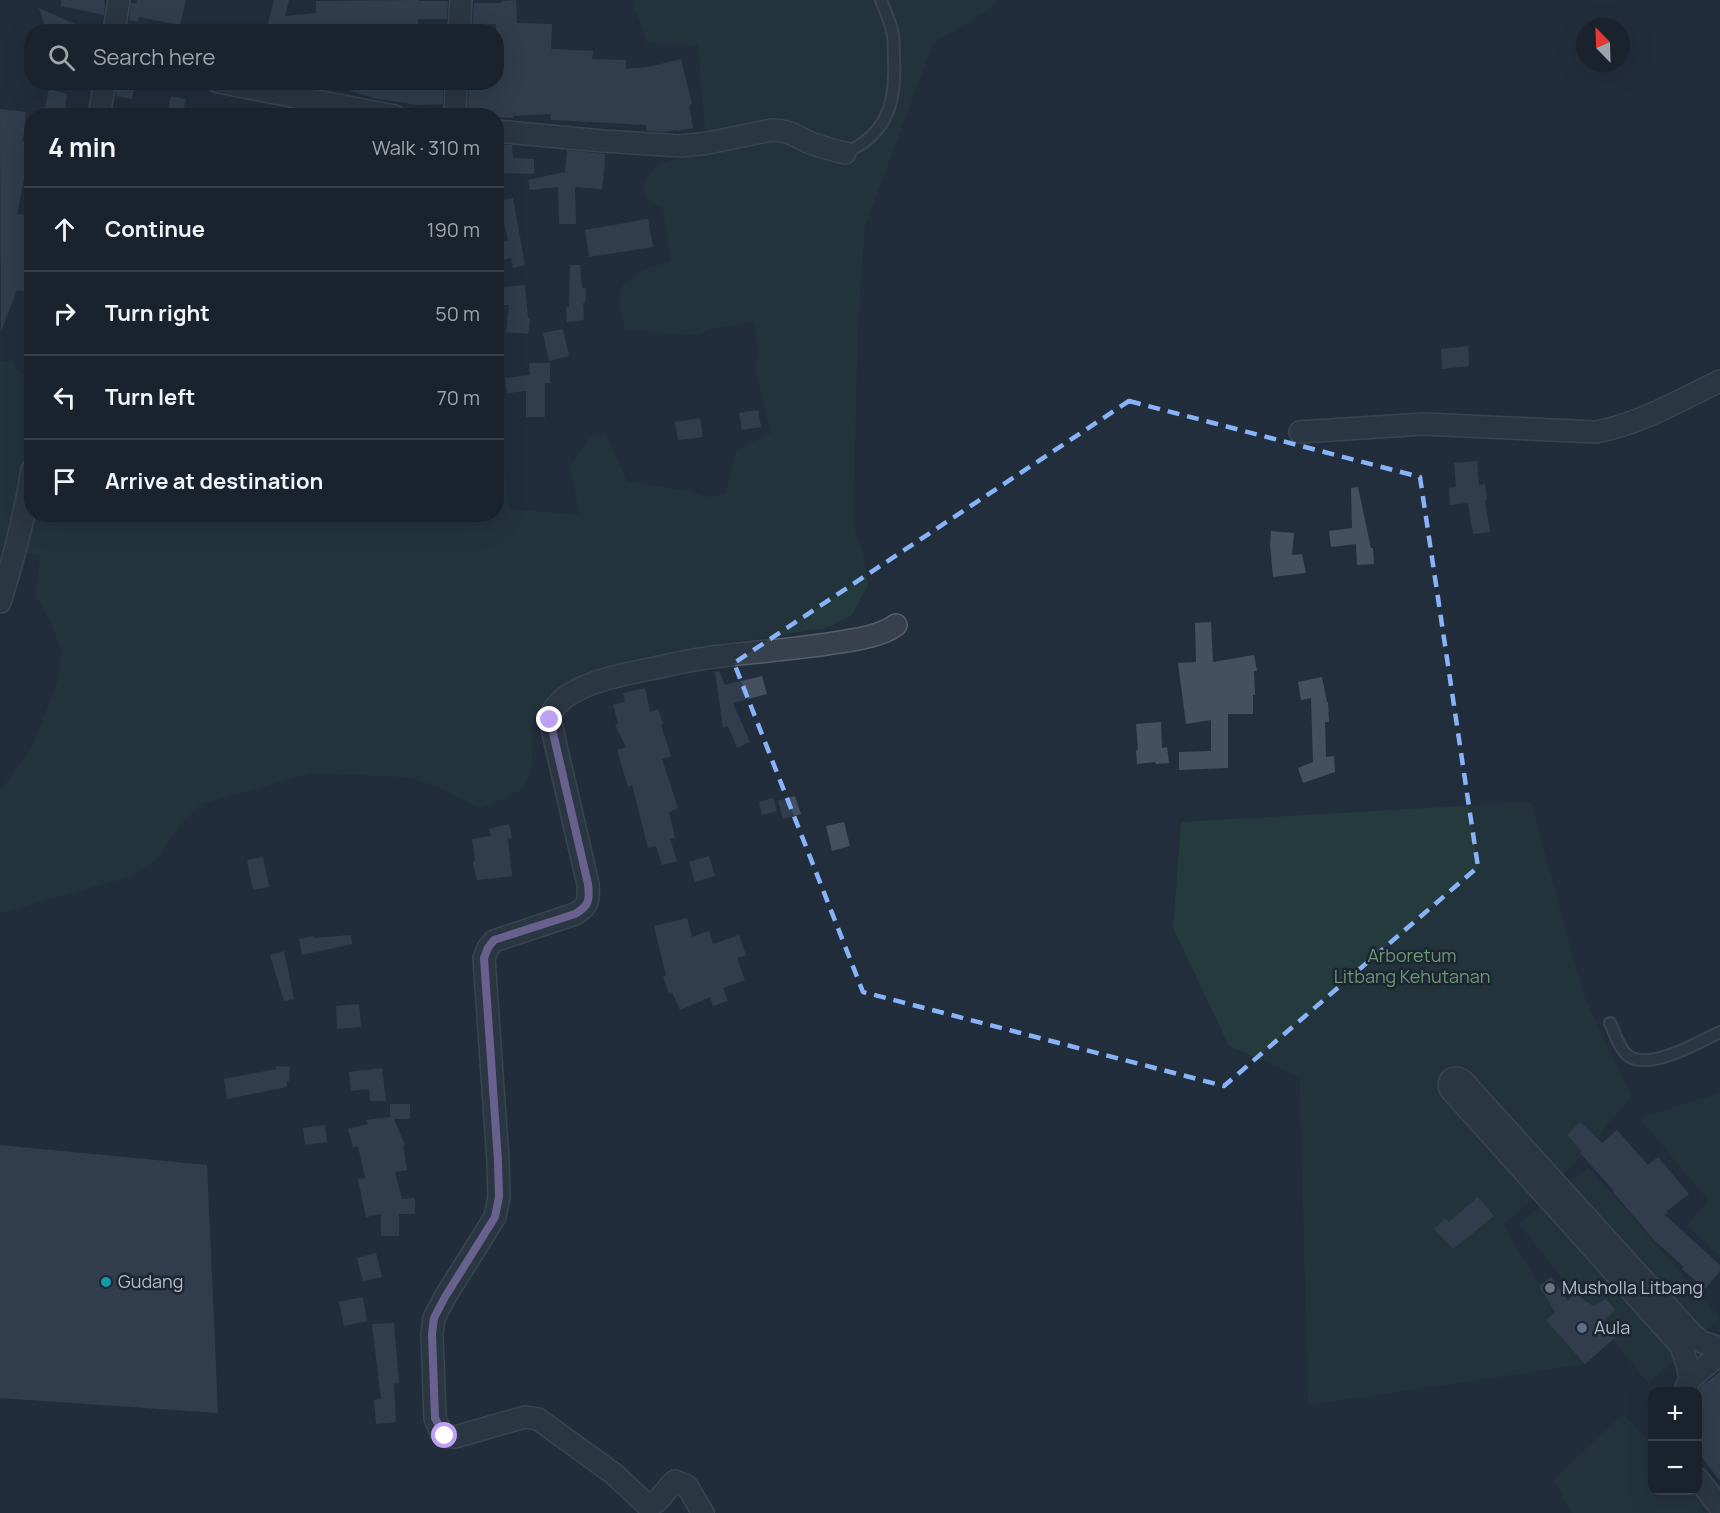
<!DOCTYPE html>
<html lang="en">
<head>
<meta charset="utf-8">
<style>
	:root { --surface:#1a222d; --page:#232a35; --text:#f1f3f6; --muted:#9fa4aa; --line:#383f49 }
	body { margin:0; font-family:Manrope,sans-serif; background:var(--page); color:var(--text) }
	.controls { position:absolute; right:18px; bottom:18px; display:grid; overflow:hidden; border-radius:12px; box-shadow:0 6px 24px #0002 }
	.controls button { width:54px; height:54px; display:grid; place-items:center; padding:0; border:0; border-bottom:2px solid var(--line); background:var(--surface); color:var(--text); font:30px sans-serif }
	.compass { position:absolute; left:1576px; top:18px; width:54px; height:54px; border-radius:50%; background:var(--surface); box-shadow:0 6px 24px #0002; rotate:337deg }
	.stop { position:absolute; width:18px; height:18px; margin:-14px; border:4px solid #bca0f2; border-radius:50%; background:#fff }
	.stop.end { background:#bca0f2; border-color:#fff; box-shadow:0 2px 6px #0008 }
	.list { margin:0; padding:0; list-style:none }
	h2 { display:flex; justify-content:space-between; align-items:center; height:78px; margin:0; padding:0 24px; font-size:26px }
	h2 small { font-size:20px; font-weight:400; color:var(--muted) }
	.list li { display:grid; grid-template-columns:39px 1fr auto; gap:18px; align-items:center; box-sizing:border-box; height:84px; padding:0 24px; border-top:2px solid var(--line) }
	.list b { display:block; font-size:22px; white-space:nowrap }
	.list em { font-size:20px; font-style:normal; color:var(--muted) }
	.icon { flex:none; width:33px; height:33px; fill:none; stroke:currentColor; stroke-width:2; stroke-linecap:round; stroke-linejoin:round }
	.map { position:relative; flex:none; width:1720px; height:1513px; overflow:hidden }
	.search { position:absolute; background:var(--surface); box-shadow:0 6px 24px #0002; left:24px; top:24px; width:480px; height:66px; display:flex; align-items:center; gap:15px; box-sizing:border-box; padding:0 21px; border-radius:24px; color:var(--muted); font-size:22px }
	.panel { position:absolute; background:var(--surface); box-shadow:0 6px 24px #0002; left:24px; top:108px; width:480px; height:414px; border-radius:24px }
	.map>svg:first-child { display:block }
	.green { fill:#253a3d }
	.building { fill:#445060 }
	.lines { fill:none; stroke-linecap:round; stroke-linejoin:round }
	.service-casing { stroke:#555e6a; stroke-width:14 }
	.minor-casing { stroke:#555e6a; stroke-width:24 }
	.service { stroke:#37404c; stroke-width:10 }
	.minor { stroke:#37404c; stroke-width:21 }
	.route { stroke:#bca0f2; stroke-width:8 }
	.marked { fill:none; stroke:#88b4f7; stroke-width:4.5; stroke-dasharray:12 8; stroke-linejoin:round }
	.culture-dot { fill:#0f9aa8; stroke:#1c2531; stroke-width:2 }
	.worship-dot { fill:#6b7280; stroke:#1c2531; stroke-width:2 }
	.service-dot { fill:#5c6f8a; stroke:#1c2531; stroke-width:2 }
	.labels { text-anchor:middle; stroke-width:5; stroke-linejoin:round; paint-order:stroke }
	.park-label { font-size:18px; fill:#6a9974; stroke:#1c2531 }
	.poi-label { font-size:18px; fill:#b2bbc8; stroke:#1c2531; text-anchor:start }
</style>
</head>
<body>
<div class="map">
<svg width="1720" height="1513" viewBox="0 0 1720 1513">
	<rect width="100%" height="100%" fill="#232e3c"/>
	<path class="green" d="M634,0h364l-10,10 -55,33 -68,183 -7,96 -5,202 10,30 5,31 -16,30 -29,14 -88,12 -153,32 -51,52c3,22 2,43 -7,63l-30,15 -16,5 -39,-21 -31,-10 -97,-4 -110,31 -22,22 -19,30 -28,20 -132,37v-121l34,-49 23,-60 5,-32 -11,-28 -15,-27 4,-40 -40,-10v-185h12l9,13 10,1 1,139h464l1,-111 12,106 71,6 -10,-47 20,-31 16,-1 21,46 66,10c12,7 19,5 32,2l12,-44 34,-17 -16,-65 4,-16 -5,-30 -43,6 -14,7 -72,-5 -6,-28 4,-18 23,-15 25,-8 -8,-53c-17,-9 -28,-17 -12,-34 3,-4 6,-8 10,-10 14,-6 32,-7 46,-12l-9,-107 -51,-2 -12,-35z
		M1531,802l52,192 48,102 -54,65 -74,63 82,140 -277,41 -8,-328 -71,-31 -56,-118 8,-106z
		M1720,1093v162l-32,-29 20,-26 -68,-82z
		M1588,1167l132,151 -72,65 -129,-159z
		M1623,1414l29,30v46h46l22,23h-149l-17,-34z"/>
	<path class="building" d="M61,0h43l1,5 -1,10 -43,-9z
		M137,0h49l-6,25 -41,-8 -1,5 -9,-2 2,-17 5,1z
		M274,0h15l-4,16 31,-3v-12l103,-1v1h29l-1,18h-29v13h-152z
		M516,0l1,23 35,1 -1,25 42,2 -1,8 34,1v9l23,-2 32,-8 11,45 -3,1 4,23 -15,3 -1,-1 -14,2 -16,-1 -1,-6 -95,-5 -1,-6 -37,2v2l-17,-1v-1h-28l1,-34h27v-58h-23l1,-21h28l-1,-2z
		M39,8l54,24h-46z
		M117,82h18l-3,17 -16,-3z
		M338,82h46l26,5 33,-1v18l-26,1 -45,-7 -35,-12z
		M49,89l18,5 -3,22h-21z
		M171,96l15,3 -4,16 -15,-3z
		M0,109l26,3 -3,29 9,1v28l-6,-1 -9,45 15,3v75l-15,-2 -16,41z
		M496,144l16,1 1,13 21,1v15l-37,-1z
		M567,150l38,4 -1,17 -2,18 -27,-2 1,37h-17l-1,-37 -28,3 -2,-10 37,-8z
		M513,198l12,67 -12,3 -2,-10 -15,3v-18l12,-2 -8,-40z
		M648,219l5,28 -64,10 -4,-27z
		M570,265h10l2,23h4l-1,15h-2l1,17 -17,2 -1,-15h3z
		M525,285l3,33h2l-2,16 -22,-2 3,-27h-13v-17z
		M563,329l6,27 -20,5 -6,-28z
		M1468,346l1,20 -27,3 -1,-20z
		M529,363h21v20h-5v34h-19v-26l-19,2 -2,-15 25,-3z
		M758,410l3,17 -19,3 -3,-17z
		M700,418l3,19 -25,3 -3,-18z
		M1477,461l2,24 6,-1 2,16 -2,1 5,31 -17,2 -5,-31 -18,2 -1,-17 7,-1 -2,-24z
		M1358,487l13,61h2l1,16 -17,1 -1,-21 -25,3 -2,-16 23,-3 -1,-40z
		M1271,531l23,2 -2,22 10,-1 4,19 -33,4 -3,-32z
		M1211,622l2,40 41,-7 3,16h-3l1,24h-2v19h-25v54l-49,2v-18l32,-1v-31l-25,4 -8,-61 18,-1 -1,-39z
		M719,671l6,14 37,-9 5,18 -34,9 17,39 -13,6 -9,-22 -5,2 -8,-56z
		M1322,677l5,25h1l1,20h-4l1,35 8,-1 1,16 -32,11 -5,-15 15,-6 -2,-64 -10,2 -3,-18z
		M645,688l5,24 8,-3 5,15 -2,1 10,31 -9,3 16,49 -9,4 6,26 -5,1 7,22 -15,4 -6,-19 -8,2 -16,-63 -4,2 -11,-37 9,-3 -11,-22 3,-2 -5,-18 12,-3 -2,-9z
		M1161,722l1,26 5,-1 2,16 -13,1 -1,-2 -18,2 -1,-14h2l-2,-26z
		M795,796l6,18 -18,5 -5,-18z
		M773,798l4,13 -15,4 -3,-13z
		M844,822l6,24 -18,5 -6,-25z
		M509,824l3,14 -4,1 4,37 -35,4 -4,-18 2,-1 -3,-22 19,-3 -2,-7z
		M709,856l6,20 -20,6 -6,-20z
		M263,857l6,30 -16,3 -6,-30z
		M687,918l5,19 17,-6 4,13 26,-9 7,20 -9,3 8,22 -22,8 5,13 -15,5 -3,-9 -30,13 -8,-18 -3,1 -6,-16 3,-2 -12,-49z
		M351,935l1,9 -50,11 -3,-16 15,-3v2z
		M284,951l10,48 -10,2 -14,-46z
		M359,1004l2,23 -24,2 -1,-23z
		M276,1066l14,1 -1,14h-2v6l-60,12 -3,-20 52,-10z
		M382,1068l4,33h-16l-1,-12 -18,2 -2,-19z
		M390,1104h20v15h-16l11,26 -2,1 4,24 -12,2 7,27 13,-1v16h-16v22h-18v-22l-15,3 -8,-38 7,-1 -7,-32 -5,1 -5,-18 20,-5 -2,-4 24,-3z
		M1580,1122l22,21 15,-13 31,35 10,-8 31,37 -22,17 1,2 -3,2 55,50v6l-15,18 -23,-20 2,-2 -29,-26 -42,-49 1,-1 -34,-38 2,-2 -15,-16z
		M325,1125l2,17 -22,3 -2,-17z
		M0,1145l207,20 11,248 -218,-15z
		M1478,1197l16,19 -41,33 -19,-20 11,-11 4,4z
		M376,1253l6,24 -19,4 -6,-23z
		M1551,1277l17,23 7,-6 18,12 13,-7 9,11 -12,11 15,14 -33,29 -39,-44 9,-8 -16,-26z
		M363,1297l4,24 -23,5 -5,-24z
		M394,1323l5,60 -5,1 2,38 -20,2 -2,-24 7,-1 -9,-75z
		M1720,1372v109l-22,-29v-59l2,-6z"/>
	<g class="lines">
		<defs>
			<path id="service" d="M845,153c41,-18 51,-49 49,-90 0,-9 0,-19 -1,-28 -2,-12 -8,-24 -12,-35
				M1610,1023c5,10 10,30 22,35 23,10 67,-16 88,-26"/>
			<path id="minor" d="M114,32l5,-32
				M459,32l2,-32
				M218,82l177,34
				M99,116l6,-34
				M455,116l1,-34
				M496,131l107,10 78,5 27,-3 64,-13c16,0 22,5 36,12 12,5 25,8 37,11
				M1300,432l124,-8 172,8c44,-8 84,-32 124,-51
				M0,602c14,-44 25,-87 32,-132
				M1690,1379l-3,-15 -6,-18 -230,-256 -2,-4c0,-9 8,-10 14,-5l230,254 9,7 18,6
				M1686,1388l4,-9 30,-25
				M1698,1479l22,28
				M703,1513l-16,-27 -12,-5c-10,7 -15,24 -28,24l-33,-31 -76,-55 -13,-2 -70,20 -10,-1 -5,-6 -5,-12 -3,-84 2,-16 11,-21 50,-80 4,-20 -1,-36 -14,-203 4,-10 6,-7 81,-27c14,-8 14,-14 13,-30l-38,-164c5,-35 76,-46 105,-52 15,-3 30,-7 45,-9 46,-7 94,-9 140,-17 19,-3 41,-6 56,-17"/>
		</defs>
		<use href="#service" class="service-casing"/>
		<use href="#minor" class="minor-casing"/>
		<use href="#service" class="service"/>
		<use href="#minor" class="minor"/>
	</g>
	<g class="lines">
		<path class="route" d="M445,1436l-4,-6 -6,-12 -3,-84 2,-16 11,-21 50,-80 4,-20 -1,-36 -14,-203 4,-10 6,-8 81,-26c14,-8 15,-14 13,-30l-38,-164"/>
	</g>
	<path d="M0 0H1720V1513H0ZM1129,401l291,76 58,390 -254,219 -361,-94 -129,-329z" fill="#232e3c" fill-opacity=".55" fill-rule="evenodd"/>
	<path class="marked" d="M1129,401l291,76 58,390 -254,219 -361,-94 -129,-329z"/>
	<circle class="culture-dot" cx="106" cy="1282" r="6"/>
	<circle class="worship-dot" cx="1550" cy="1288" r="6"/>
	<circle class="service-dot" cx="1582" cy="1328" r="6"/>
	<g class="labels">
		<g class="park-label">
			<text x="1412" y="962">Arboretum<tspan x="1412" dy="21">Litbang Kehutanan</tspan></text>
		</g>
		<g class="poi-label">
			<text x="118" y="1288">Gudang</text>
			<text x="1562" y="1294">Musholla Litbang</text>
			<text x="1594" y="1334">Aula</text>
		</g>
	</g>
</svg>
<div class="controls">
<button>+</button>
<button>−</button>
</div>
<svg class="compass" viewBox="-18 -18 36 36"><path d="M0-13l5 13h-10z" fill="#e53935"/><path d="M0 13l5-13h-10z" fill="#9fa4aa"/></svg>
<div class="stop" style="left:445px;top:1436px"></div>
<div class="stop end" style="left:550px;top:720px"></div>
<div class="search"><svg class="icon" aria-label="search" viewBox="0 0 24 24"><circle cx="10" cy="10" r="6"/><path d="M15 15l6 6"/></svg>Search here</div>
<section class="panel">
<h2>4 min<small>Walk · 310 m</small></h2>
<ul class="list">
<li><svg class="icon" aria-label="ahead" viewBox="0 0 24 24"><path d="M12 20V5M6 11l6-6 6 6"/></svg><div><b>Continue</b></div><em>190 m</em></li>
<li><svg class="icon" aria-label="right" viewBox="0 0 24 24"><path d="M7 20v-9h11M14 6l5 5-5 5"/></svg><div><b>Turn right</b></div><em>50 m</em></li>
<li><svg class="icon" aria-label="left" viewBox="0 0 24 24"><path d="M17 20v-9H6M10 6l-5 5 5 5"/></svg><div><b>Turn left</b></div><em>70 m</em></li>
<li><svg class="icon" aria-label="arrive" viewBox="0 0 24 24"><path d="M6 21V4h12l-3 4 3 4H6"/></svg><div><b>Arrive at destination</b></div></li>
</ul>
</section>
</div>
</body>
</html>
